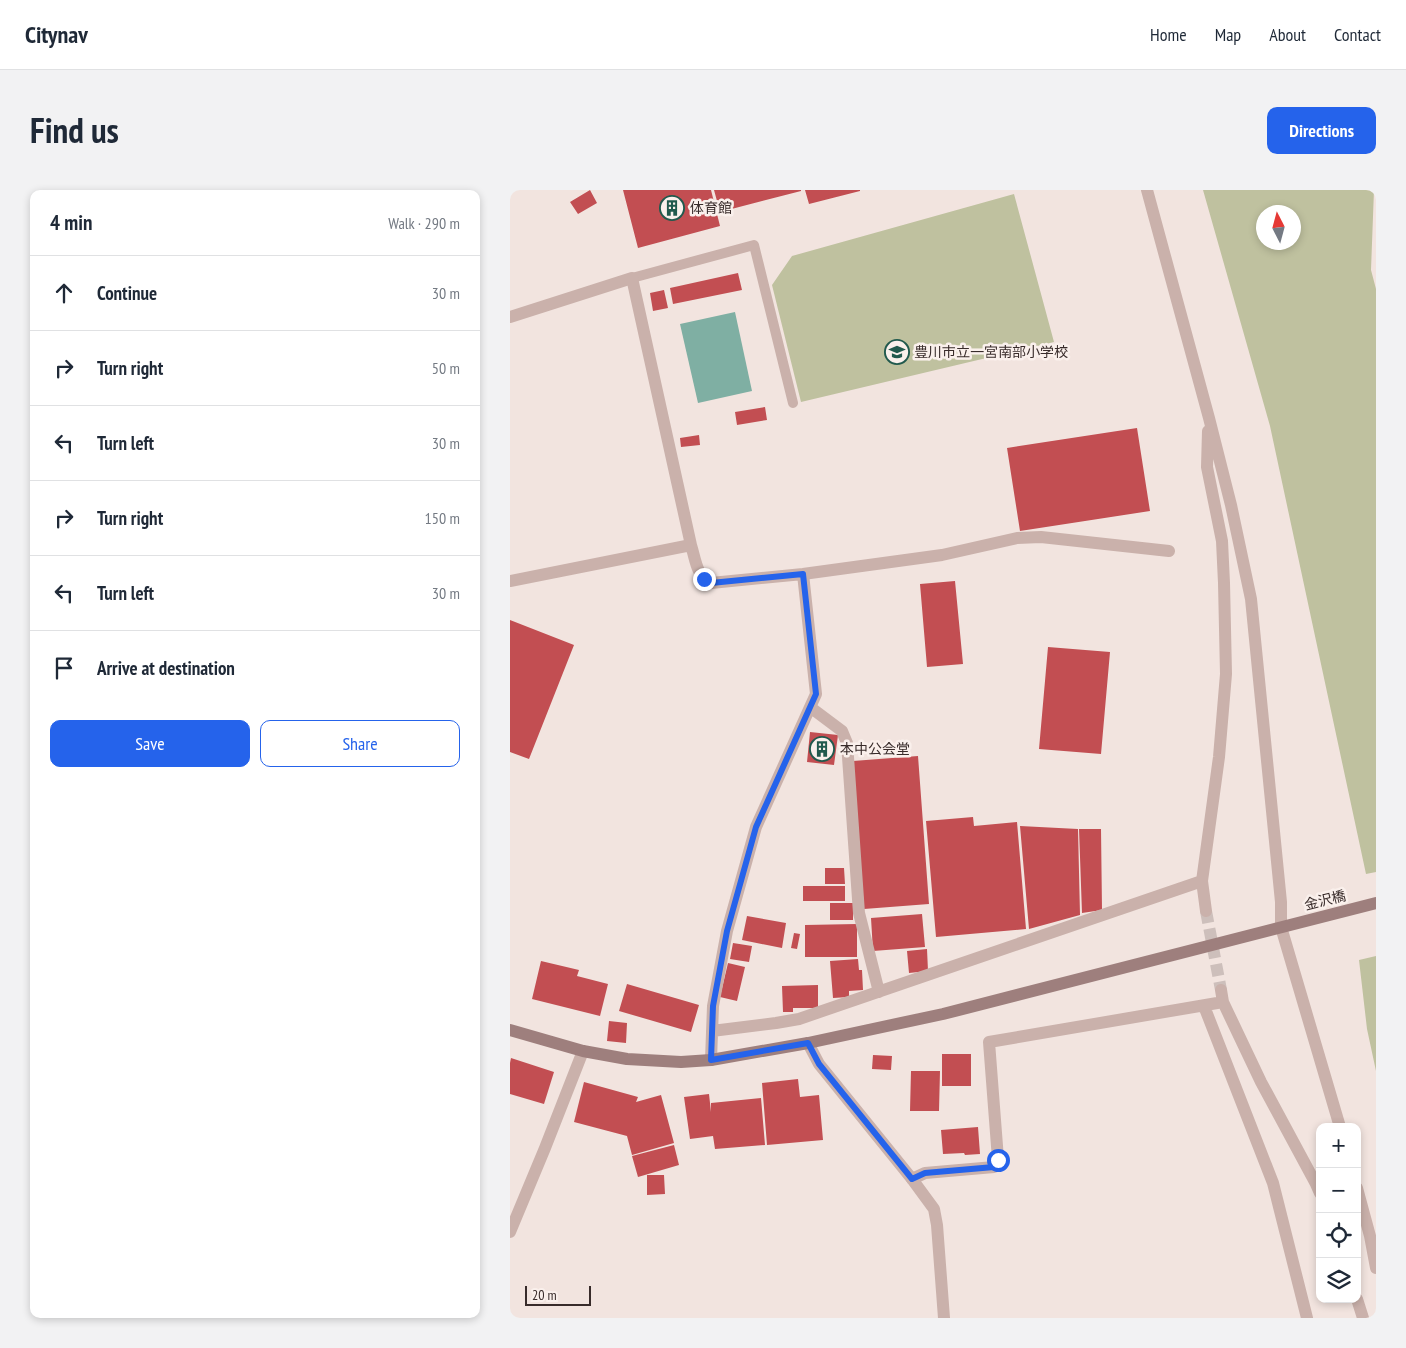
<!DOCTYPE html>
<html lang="en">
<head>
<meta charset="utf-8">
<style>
	:root { --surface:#fff; --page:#f2f2f3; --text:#1f2937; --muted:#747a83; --line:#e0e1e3; --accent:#2563eb }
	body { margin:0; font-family:"PT Sans Narrow","Noto Sans JP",sans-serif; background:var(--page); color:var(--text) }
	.controls { position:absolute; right:15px; bottom:15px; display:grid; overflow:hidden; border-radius:10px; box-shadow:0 2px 8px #0003 }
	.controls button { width:45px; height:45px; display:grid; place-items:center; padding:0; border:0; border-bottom:1px solid var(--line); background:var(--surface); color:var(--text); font:25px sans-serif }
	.compass { position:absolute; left:746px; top:15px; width:45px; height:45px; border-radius:50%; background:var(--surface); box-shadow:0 2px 8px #0003; rotate:354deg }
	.scale { position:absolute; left:15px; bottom:12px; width:66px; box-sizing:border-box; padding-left:5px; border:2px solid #382b2a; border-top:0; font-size:14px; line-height:18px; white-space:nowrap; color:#382b2a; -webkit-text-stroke:4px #faf0ec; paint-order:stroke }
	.stop { position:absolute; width:15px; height:15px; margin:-11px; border:4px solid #2563eb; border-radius:50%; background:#fff }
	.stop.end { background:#2563eb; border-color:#fff; box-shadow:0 1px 5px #0008 }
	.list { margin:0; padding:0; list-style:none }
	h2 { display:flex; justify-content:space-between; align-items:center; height:65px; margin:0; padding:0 20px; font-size:21px }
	h2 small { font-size:16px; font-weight:400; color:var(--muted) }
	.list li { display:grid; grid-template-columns:32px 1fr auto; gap:15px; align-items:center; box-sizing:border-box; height:75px; padding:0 20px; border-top:1px solid var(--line) }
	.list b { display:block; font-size:19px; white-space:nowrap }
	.list em { font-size:16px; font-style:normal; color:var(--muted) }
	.actions { display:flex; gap:10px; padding:15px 20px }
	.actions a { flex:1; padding:11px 0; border:1px solid var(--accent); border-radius:10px; text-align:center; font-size:18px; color:var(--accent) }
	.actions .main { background:var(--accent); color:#fff }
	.icon { flex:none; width:28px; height:28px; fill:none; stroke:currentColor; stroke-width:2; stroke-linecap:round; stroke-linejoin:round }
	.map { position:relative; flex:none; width:866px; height:1128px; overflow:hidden; border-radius:10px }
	header { display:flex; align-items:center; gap:30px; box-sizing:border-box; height:70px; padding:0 25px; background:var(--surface); border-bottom:1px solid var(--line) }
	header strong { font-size:24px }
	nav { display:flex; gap:28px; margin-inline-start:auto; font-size:18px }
	.intro { display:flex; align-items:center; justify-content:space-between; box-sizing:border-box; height:120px; padding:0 30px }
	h1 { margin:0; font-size:35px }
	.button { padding:12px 22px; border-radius:10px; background:var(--accent); color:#fff; font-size:18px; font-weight:700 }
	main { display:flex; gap:30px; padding:0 30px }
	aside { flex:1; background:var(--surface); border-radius:10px; box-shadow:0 2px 8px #0003 }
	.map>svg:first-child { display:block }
	.green { fill:#bfc19f; fill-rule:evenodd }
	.water { fill:#7fafa3 }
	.building { fill:#c24e52 }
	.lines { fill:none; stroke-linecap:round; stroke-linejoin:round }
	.minor-tunnel { stroke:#cdbfbb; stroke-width:12; stroke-dasharray:12 6; stroke-linecap:butt }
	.service { stroke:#cab1ab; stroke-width:10 }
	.minor { stroke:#cab1ab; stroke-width:12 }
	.tertiary { stroke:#cab1ab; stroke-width:12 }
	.secondary { stroke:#9e7f7d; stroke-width:12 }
	.route { stroke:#2563eb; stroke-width:6 }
	.labels { text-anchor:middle; stroke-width:5; stroke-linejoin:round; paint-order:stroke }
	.poi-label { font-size:14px; fill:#382b2a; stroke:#faf0ec; text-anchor:start }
	.street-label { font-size:14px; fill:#382b2a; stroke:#faf0ec }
</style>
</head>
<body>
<header>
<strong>Citynav</strong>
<nav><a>Home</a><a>Map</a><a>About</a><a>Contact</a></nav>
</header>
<div class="intro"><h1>Find us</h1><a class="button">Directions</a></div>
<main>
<aside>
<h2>4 min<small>Walk · 290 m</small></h2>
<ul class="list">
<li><svg class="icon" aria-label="ahead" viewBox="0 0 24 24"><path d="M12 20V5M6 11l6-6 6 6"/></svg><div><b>Continue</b></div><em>30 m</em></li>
<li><svg class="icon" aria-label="right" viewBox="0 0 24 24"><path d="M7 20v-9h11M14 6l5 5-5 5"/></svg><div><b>Turn right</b></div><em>50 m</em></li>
<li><svg class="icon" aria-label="left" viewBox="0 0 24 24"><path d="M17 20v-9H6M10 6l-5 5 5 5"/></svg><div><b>Turn left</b></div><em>30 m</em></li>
<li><svg class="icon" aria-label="right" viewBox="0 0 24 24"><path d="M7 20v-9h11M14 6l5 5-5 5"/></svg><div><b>Turn right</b></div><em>150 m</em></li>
<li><svg class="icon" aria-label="left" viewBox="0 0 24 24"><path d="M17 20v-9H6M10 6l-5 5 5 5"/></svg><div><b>Turn left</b></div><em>30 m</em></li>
<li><svg class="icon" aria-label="arrive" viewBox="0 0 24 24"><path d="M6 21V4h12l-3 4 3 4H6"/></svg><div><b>Arrive at destination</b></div></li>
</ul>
<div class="actions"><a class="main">Save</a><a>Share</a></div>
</aside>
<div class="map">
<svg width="866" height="1128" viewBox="0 0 866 1128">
	<rect width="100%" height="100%" fill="#f2e4df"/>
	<path class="green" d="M693,0h171l-3,80 5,19v583l-10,2 -96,-448zM784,22v30h-30v-30z
		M504,4l40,148 -253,60 -29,-117 20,-29z
		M866,766v115l-9,-42 -8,-69z"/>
	<path class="water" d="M225,122l17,79 -54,12 -18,-79z"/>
	<path class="building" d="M80,0l7,13 -19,11 -8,-12z
		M113,0h88l9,36 -82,22z
		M204,0h87v1l-81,21z
		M295,0h55v1l-51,13z
		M228,83l4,17 -69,14 -3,-16z
		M154,100l4,18 -15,3 -3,-18z
		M255,217l2,13 -30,5 -2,-13z
		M627,238l13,83 -130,20 -13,-83z
		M189,245l1,10 -19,2 -1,-9z
		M445,391l8,83 -36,3 -7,-83z
		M0,430l64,25 -45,114 -19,-7z
		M538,457l62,5 -9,102 -62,-5z
		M300,542l28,3 -4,30 -27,-3z
		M408,566l11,148 -65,5 -11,-148z
		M463,627l1,9 43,-4 9,107 -90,8 -10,-116z
		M510,636l58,3 2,86 -51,14z
		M569,639h22l1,81 -20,3z
		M315,678h19l1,16h-20z
		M293,696h42v15h-42z
		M320,713h23v17h-23z
		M412,724l3,33 -52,4 -2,-33z
		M237,726l39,7 -4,25 -40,-8z
		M347,734v33h-52v-32z
		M284,743l6,1 -3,15 -6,-1z
		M223,753l19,3 -3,16 -19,-3z
		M417,759l1,22 -19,2 -2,-22z
		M348,769l1,11h3l1,20 -14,1v6l-16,1 -3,-37z
		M31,771l38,9 -2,6 31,8 -8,32 -68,-17z
		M218,773l17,4 -8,34 -17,-4z
		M117,794l72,21 -8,27 -72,-21z
		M308,795v23h-25v4h-10l-1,-26z
		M99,831l18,2 -1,20 -19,-2z
		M432,864h29v32h-29z
		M363,865l19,1 -1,14 -19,-1z
		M1,868l43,14 -10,32 -34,-10v-31z
		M401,881h29l-1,40h-29z
		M288,889l2,18 19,-2 4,45 -56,5 -5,-62z
		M74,892l54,15 -2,5 25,-7 13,48 -42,12 -5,-19 -53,-14z
		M199,904l2,18v-9l50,-5 4,47 -50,4 -2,-13 -23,3 -6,-42z
		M468,937l2,27 -15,1 -1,-2 -21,1 -2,-24z
		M164,955l5,20 -41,12 -6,-21z
		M137,985h17l1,19 -18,1z"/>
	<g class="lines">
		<path class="minor-tunnel" d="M696,721l15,79"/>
		<path class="service" d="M122,88l122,-33 39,158"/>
		<path class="minor" d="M637,0l62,228 22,87 20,94 30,303v25l59,200
			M0,127l122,-39 59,267c5,16 5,30 20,38l92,-9 139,-19 75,-17 24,-1 128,14
			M0,391l181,-36
			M300,517l32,24 5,12 12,170 20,79
			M696,721l-4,-30 17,-124 7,-83 -2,-91 -2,-42 -15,-74 1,-36
			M711,800l2,12 38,80 55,102 4,9
			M694,816l69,177 34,135
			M202,841l64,-8 23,-4 403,-138
			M201,870l2,-54 14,-75 29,-104 60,-133 -13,-120
			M402,989l13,-6 69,-6 4,-8 -9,-117 234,-40
			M847,998l13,48 6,32
			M0,1042l35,-84 38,-97
			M847,1109l6,19"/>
		<path class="tertiary" d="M298,853l11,21 93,115 22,30 3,16 7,93"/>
		<path class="secondary" d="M0,840l73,21 44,8 54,3 30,-2 97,-17 135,-29 433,-111"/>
	</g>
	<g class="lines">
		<path class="route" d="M194,389l7,4 92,-9 13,120 -60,133 -29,104 -14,75 -2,54 97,-17 11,21 93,115 13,-6 69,-6 4,-7"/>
	</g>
	<defs>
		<symbol id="building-ring" viewBox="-11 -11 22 22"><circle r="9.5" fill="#faf0ec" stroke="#21594d" stroke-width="1.5"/><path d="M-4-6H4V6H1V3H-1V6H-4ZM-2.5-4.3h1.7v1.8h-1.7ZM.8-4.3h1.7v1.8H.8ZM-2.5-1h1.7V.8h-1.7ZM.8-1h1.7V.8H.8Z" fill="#21594d"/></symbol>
		<symbol id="school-ring" viewBox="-11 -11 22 22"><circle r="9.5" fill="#faf0ec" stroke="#21594d" stroke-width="1.5"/><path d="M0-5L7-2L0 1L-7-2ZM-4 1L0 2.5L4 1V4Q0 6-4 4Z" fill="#21594d"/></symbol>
	</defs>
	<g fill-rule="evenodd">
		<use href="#building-ring" x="148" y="4" width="28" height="28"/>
		<use href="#school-ring" x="373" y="148" width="28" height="28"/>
		<use href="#building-ring" x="298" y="545" width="28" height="28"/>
	</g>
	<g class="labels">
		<g class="poi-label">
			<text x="180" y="23">体育館</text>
			<text x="404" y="167">豊川市立一宮南部小学校</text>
			<text x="330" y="564">本中公会堂</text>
		</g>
		<g class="street-label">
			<text transform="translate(815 710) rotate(-14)" y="5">金沢橋</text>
		</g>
	</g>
</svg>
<div class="controls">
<button>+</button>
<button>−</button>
<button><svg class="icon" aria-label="locate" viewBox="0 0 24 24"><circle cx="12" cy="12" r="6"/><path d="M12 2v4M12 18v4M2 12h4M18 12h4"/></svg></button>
<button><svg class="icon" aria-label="layers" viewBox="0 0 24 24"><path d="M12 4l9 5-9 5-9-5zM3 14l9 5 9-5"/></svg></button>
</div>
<svg class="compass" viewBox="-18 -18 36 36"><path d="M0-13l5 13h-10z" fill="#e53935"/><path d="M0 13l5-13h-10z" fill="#747a83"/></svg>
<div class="scale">20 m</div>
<div class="stop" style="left:488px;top:970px"></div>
<div class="stop end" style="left:194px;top:389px"></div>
</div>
</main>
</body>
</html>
